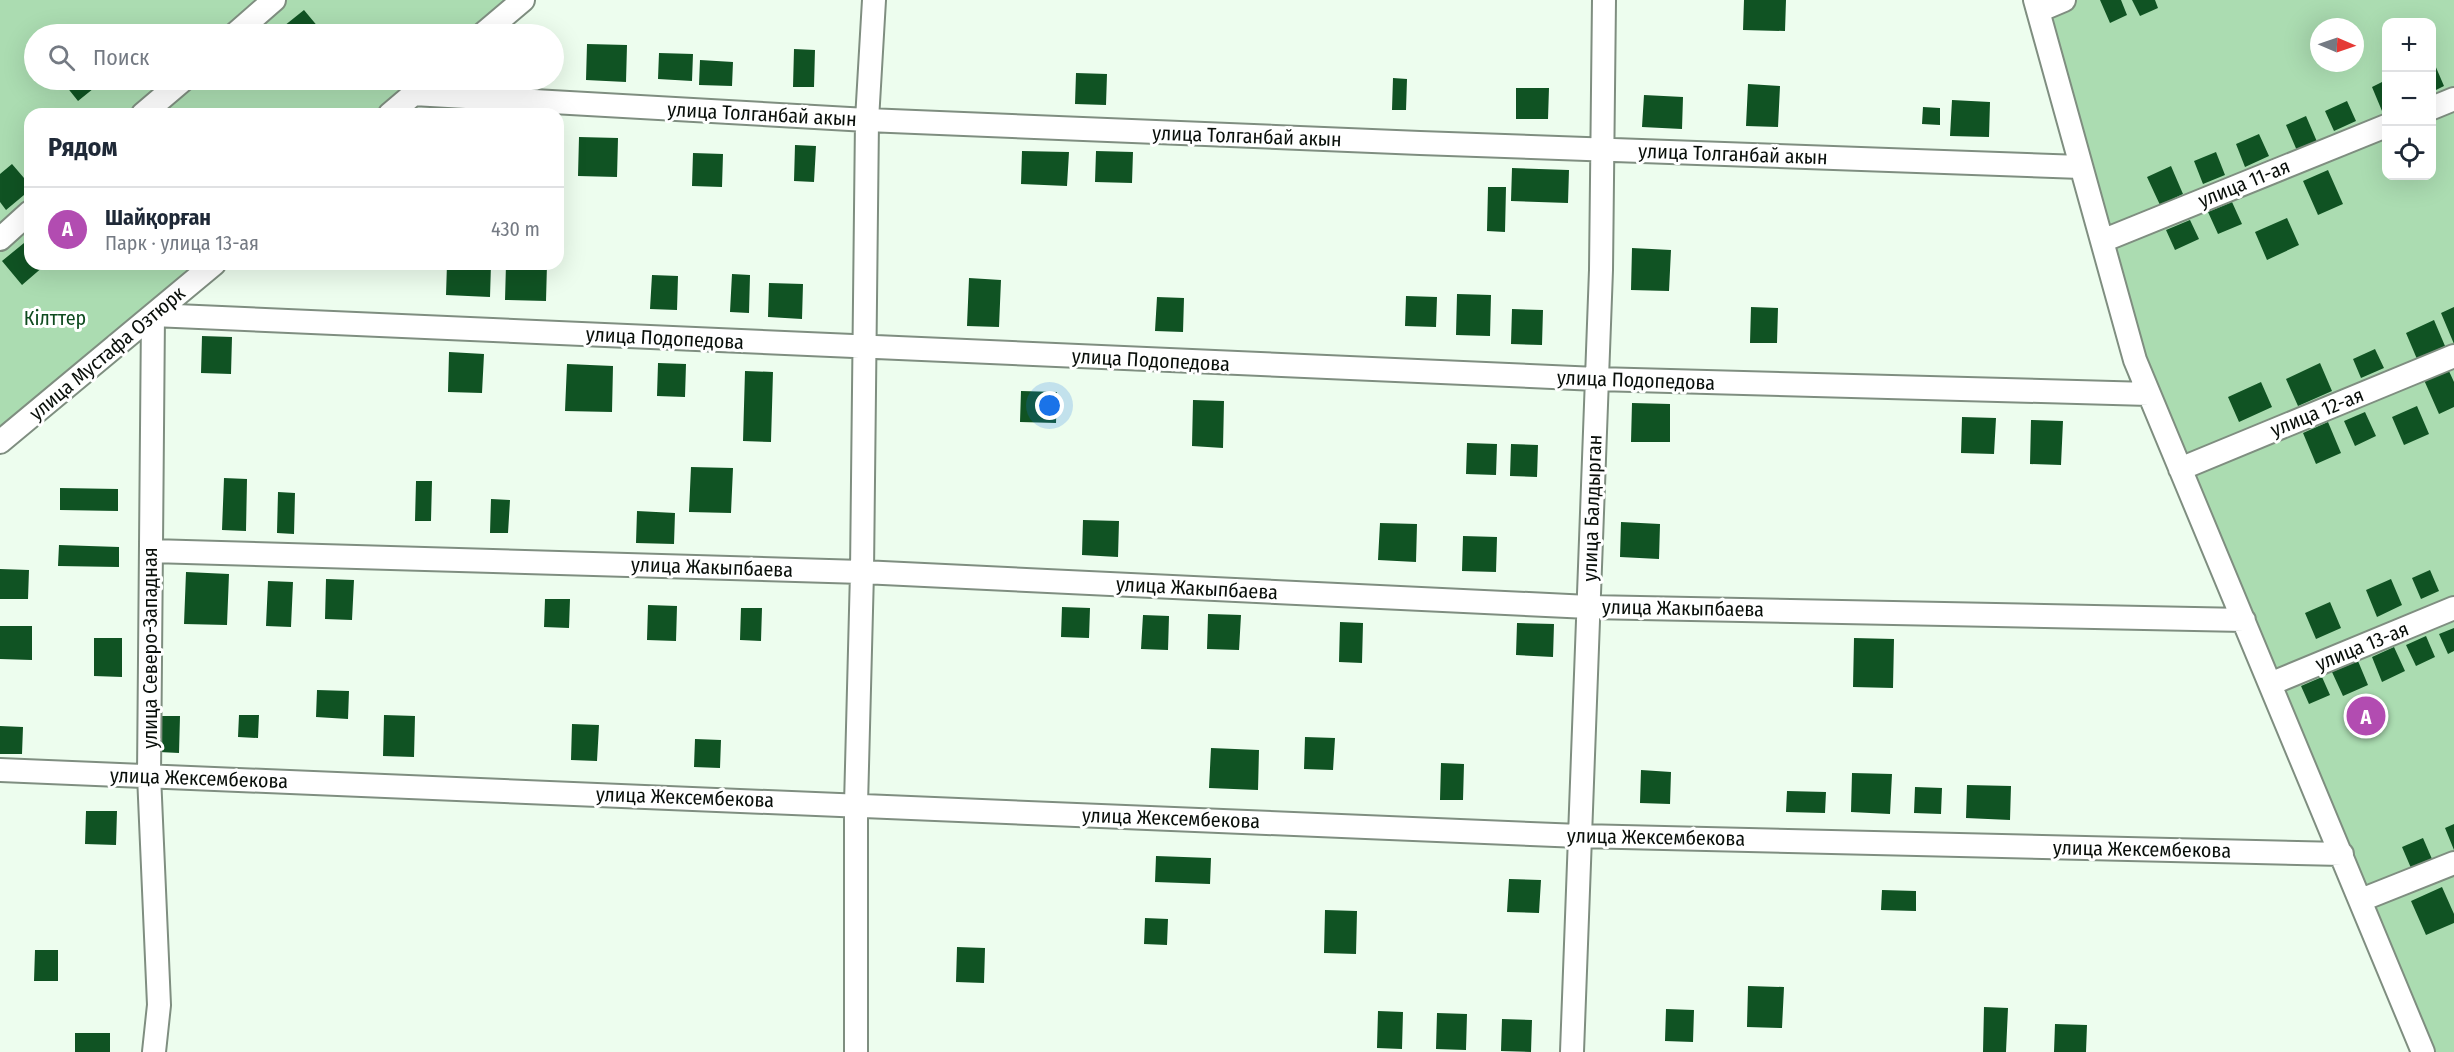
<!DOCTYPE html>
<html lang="ru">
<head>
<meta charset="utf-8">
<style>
	:root { --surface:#fff; --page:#f2f2f3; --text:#1f2937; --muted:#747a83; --line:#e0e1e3; --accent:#b24cb1 }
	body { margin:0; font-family:"Fira Sans Condensed",sans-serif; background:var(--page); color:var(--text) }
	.controls { position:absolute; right:18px; top:18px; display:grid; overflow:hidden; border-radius:12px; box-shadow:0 6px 24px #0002 }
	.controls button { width:54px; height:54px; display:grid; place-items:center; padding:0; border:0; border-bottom:2px solid var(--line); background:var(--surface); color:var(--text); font:30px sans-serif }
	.compass { position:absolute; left:2310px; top:18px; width:54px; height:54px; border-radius:50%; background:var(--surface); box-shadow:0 6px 24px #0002; rotate:92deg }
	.you { position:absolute; left:1050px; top:406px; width:21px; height:21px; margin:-15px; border:4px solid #fff; border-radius:50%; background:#1a73e8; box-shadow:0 0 0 9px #1a73e833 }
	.badge { display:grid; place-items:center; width:39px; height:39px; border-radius:50%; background:var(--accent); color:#fff; font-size:20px; font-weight:700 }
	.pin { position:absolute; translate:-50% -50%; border:3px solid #fff; box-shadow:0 2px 6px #0006 }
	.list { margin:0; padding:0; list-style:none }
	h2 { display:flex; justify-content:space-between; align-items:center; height:78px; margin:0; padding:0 24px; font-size:26px }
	h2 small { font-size:20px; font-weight:400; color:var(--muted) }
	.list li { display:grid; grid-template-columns:39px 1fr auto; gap:18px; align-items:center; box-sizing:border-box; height:84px; padding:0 24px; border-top:2px solid var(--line) }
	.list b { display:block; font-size:22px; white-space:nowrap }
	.list p { margin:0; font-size:20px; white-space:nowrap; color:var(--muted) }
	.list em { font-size:20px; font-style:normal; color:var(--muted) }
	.icon { flex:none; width:33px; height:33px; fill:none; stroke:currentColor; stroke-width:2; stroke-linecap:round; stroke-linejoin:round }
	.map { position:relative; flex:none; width:2454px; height:1052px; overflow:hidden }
	.search { position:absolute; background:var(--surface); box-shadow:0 6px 24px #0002; left:24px; top:24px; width:540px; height:66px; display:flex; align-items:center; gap:15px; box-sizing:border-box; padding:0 21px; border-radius:33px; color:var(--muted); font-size:22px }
	.panel { position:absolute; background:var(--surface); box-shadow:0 6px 24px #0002; left:24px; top:108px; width:540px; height:162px; border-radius:18px }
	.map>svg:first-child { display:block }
	.green { fill:#abdcb1; fill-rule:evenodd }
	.building { fill:#105323 }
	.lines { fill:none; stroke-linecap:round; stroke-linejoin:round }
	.minor-casing { stroke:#7f8e80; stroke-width:26 }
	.minor { stroke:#fff; stroke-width:22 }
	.labels { text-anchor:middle; stroke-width:6; stroke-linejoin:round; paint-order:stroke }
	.street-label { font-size:20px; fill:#090f0a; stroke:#fff }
	.park-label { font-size:20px; fill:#0f4b1f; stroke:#fff }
</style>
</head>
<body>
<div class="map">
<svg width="2454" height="1052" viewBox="0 0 2454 1052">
	<rect width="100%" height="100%" fill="#edfdee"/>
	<path class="green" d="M0,0h527l-42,34h-451v46h396l-42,34h-358v150h175l-205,168z
		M2029,0h425v1052h-28l-297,-672zM2386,22h46v154h-46zM2319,27h36v36h-36z"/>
	<path class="building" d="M1744,0h42l-1,31 -42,-1z
		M2100,0h21l6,15 -17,8z
		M2132,0h23l3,8 -18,8z
		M304,10l20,24h-50z
		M587,44l40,1 -1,37 -40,-2z
		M794,49l21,1 -1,37h-21z
		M659,53l34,1 -1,27 -34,-2z
		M700,60l33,2 -1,24 -33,-1z
		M2435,65l9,21 -12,6v-26z
		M1076,73l31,1 -1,31 -31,-1z
		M1393,78l14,1 -1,31h-14z
		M64,80h40l-26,21 -16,-20z
		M499,80h24v10l-24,-1z
		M2386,80v29l-4,2 -10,-24z
		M1748,84l32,2 -2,41 -32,-1z
		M1516,88h33l-1,31h-32z
		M1644,95l39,2 -1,32 -40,-2z
		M1952,100l38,2 -1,35 -39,-1z
		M2347,101l9,20 -22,10 -9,-20z
		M1923,107l17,1v17l-18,-1z
		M2306,116l12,28 -20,9 -12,-28z
		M2259,134l10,22 -24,11 -9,-23z
		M579,137l39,1 -1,39 -39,-1z
		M795,145l21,1 -2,36 -20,-1z
		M1022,151l47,1 -2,34 -46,-2z
		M1096,151l37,1 -1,31 -37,-1z
		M2216,152l9,23 -22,9 -9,-23z
		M693,153l30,1 -1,33 -30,-1z
		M12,164l18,21v5l-24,20 -6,-8v-28z
		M2171,166l12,28 -23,11 -13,-28z
		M1512,168l57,2 -1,33 -57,-2z
		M2328,170l15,34 -25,11 -15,-34z
		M1488,187h18l-1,45 -18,-1z
		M2232,202l10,22 -24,10 -10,-22z
		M2287,218l12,27 -32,15 -12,-28z
		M2190,220l9,19 -24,11 -9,-20z
		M24,243l6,7v14h12l2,2 -22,19 -20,-24z
		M1632,248l39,2 -2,41 -38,-1z
		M447,264h44l-1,33 -44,-2z
		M506,264h41l-1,37 -41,-1z
		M732,274l18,1 -1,38 -19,-1z
		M652,275l26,1 -1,34 -27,-1z
		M969,278l32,2 -2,47 -32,-1z
		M769,283l34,1 -1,35 -34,-2z
		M1457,294l34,1 -1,41 -34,-1z
		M1406,296l31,1 -1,30 -31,-1z
		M1157,297l27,1 -1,34 -28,-1z
		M1751,307l27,1 -1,35h-27z
		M2454,307v37l-13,-31z
		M1512,309l31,1 -1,35 -31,-1z
		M2434,320l11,26 -28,13 -11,-26z
		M202,336l30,1 -1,37 -30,-1z
		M2375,349l9,19 -23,10 -8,-19z
		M449,352l35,2 -2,39 -34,-1z
		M658,363l28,1 -1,33 -28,-1z
		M2320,363l12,28 -34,15 -12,-27z
		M567,364l46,2 -1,46 -47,-1z
		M2448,369l6,13v25l-15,7 -15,-34z
		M745,371l28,1 -2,70 -28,-1z
		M2261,382l11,25 -33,15 -11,-25z
		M1021,391l36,1 -1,31 -36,-1z
		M1193,400l31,1 -1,47 -31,-2z
		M1632,403l38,1v38h-39z
		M2417,406l12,28 -25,11 -12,-28z
		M2365,412l11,24 -21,10 -11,-25z
		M1962,417l34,1 -2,36 -33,-1z
		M2031,420l32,1 -2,44 -31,-1z
		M2328,422l13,31 -25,11 -13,-31z
		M1467,443l30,1 -1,31 -30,-1z
		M1511,444l27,1 -1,32 -27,-1z
		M691,467l42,1 -2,45 -42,-1z
		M224,478l23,1 -1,52 -24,-1z
		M416,481h16l-1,40h-16z
		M60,488l58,1v22l-58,-1z
		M278,492l17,1 -1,41 -17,-1z
		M491,499l19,1 -2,33h-18z
		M637,511l38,2 -1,31 -38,-1z
		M1083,520l36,1 -1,36 -36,-2z
		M1621,522l39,2 -1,35 -39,-2z
		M1380,523l37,1 -1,38 -38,-2z
		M1463,536l34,1 -1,35 -34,-1z
		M59,545l60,2v20l-61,-1z
		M0,569l29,1 -1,29h-28z
		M2430,570l9,21 -18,8 -9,-21z
		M186,572l43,2 -2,51 -43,-1z
		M326,579l28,1 -2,40 -27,-1z
		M2391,579l11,26 -25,12 -11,-27z
		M268,581l25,1 -2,45 -25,-1z
		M545,599h25l-1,29 -25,-1z
		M2330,602l11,26 -25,11 -11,-26z
		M648,605l29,1 -1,35 -29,-1z
		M1062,607l28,1 -1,30 -28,-1z
		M741,608h21l-1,33 -21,-1z
		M1208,614l33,1 -2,35 -32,-1z
		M1143,615l26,1 -1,34 -27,-1z
		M1340,622l23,1 -1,40 -23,-1z
		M1517,623l37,1 -1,33 -37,-2z
		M0,626h32v34l-32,-1z
		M2454,628v23l-6,3 -9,-20z
		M2426,636l9,21 -19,9 -10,-21z
		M94,638h28v39l-28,-1z
		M1854,638l40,1 -1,49 -40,-1z
		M2394,647l11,24 -23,11 -10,-25z
		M2358,661l10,24 -25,11 -11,-24z
		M2322,677l8,18 -21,9 -8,-18z
		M317,690l32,1 -1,28 -32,-2z
		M239,715h20l-1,23 -20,-1z
		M384,715l31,1 -1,41 -31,-1z
		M160,716h20l-1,37 -20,-1z
		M572,724l27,1 -2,36 -26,-1z
		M0,726l23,1 -1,27h-22z
		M1305,737l30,1 -2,32 -29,-1z
		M695,739l26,1 -1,28 -26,-1z
		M1211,748l48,2 -1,40 -49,-2z
		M1441,763l23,1 -1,36h-23z
		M1641,770l30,2 -1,32 -30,-1z
		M1852,773l40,1 -2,40 -39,-2z
		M1967,785l44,1 -1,34 -44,-2z
		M1915,787l27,1 -1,26 -27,-1z
		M1787,791l39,1 -1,21 -39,-1z
		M86,811h31l-1,34 -31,-1z
		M2454,824v26l-9,-22z
		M2423,838l9,21 -21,9 -9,-21z
		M1156,856l55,2 -1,26 -55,-2z
		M1509,879l32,1 -2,33 -32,-1z
		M2442,887l12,27v9l-28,12 -15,-34z
		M1882,890l34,1v20l-35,-1z
		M1325,910l32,1 -1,43 -32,-1z
		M1145,918l23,1 -1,26 -23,-1z
		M957,947l28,1 -1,35 -28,-1z
		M35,950h23v31h-24z
		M1748,986l36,1 -2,41 -35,-1z
		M1984,1007l24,1 -2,44h-23z
		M1666,1009l28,1 -1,32 -28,-1z
		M1378,1011l25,1 -1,37 -25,-1z
		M1437,1013l30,1 -1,36 -30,-1z
		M1502,1019l30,1 -1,32 -30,-1z
		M2055,1024l32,1 -1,27h-32z
		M75,1033h35v19h-35z"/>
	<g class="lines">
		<defs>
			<path id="minor" d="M2035,0l100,360 288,692
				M2038,11l26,-11
				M235,34l39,-34
				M483,34l40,-34
				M413,94l454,26 553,23 661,24
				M2432,108l22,-9
				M143,114l40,-34
				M390,114l33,-28
				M0,239l30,-27
				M2102,241l284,-115
				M0,442l214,-178
				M2180,469l274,-113
				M151,551l711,21 727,35 655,13
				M2270,684l184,-76
				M0,770l1580,66 762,18
				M2361,900l93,-37
				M154,1052l5,-47 -10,-230 4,-460 1444,64 552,15
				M856,1052v-247l6,-233 5,-452 7,-120
				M1572,1052l29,-782 3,-270"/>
		</defs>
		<use href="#minor" class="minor-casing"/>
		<use href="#minor" class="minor"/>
	</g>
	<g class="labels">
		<g class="street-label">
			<text transform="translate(762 114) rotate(3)" y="7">улица Толганбай акын</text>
			<text transform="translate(1247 136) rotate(2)" y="7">улица Толганбай акын</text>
			<text transform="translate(1733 154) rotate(2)" y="7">улица Толганбай акын</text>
			<text transform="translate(2244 183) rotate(-22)" y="7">улица 11-ая</text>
			<text transform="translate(665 338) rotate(3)" y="7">улица Подопедова</text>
			<text transform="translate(107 353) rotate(-40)" y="7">улица Мустафа Озтюрк</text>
			<text transform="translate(1151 360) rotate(3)" y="7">улица Подопедова</text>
			<text transform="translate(1636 380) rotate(2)" y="7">улица Подопедова</text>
			<text transform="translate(2317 412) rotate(-22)" y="7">улица 12-ая</text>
			<text transform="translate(1592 508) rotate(-88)" y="7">улица Балдырган</text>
			<text transform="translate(712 567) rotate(2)" y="7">улица Жакыпбаева</text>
			<text transform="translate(1197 588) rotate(3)" y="7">улица Жакыпбаева</text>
			<text transform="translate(1683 608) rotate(1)" y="7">улица Жакыпбаева</text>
			<text transform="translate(2362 646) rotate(-22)" y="7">улица 13-ая</text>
			<text transform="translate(150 648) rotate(-90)" y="7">улица Северо-Западная</text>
			<text transform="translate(199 778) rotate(2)" y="7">улица Жексембекова</text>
			<text transform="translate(685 797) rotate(2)" y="7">улица Жексембекова</text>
			<text transform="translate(1171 818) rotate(2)" y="7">улица Жексембекова</text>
			<text transform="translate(1656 837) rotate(1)" y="7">улица Жексембекова</text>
			<text transform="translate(2142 849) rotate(1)" y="7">улица Жексембекова</text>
		</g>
		<g class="park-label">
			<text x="55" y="325">Кілттер</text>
		</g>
	</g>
</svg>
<div class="controls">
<button>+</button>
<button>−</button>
<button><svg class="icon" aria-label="locate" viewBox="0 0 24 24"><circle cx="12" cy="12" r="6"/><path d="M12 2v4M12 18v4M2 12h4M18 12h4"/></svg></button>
</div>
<svg class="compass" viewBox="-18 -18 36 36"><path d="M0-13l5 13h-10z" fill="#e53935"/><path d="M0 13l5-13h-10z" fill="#747a83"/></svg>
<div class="you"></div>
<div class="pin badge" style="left:2366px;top:716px">A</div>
<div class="search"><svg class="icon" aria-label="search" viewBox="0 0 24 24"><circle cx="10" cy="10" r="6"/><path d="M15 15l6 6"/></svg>Поиск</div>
<section class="panel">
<h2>Рядом<small></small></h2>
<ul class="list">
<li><span class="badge">A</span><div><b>Шайқорған</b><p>Парк · улица 13-ая</p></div><em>430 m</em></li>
</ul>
</section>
</div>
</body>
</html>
